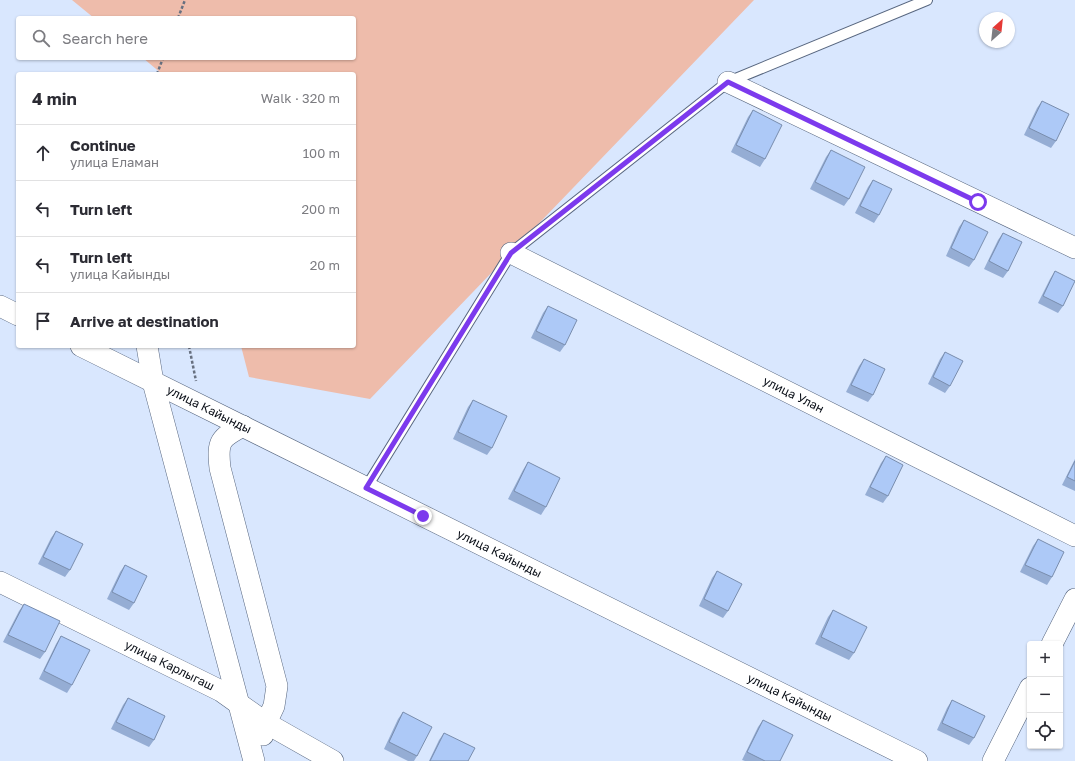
<!DOCTYPE html>
<html lang="en">
<head>
<meta charset="utf-8">
<style>
	:root { --surface:#fff; --page:#f2f2f3; --text:#2b2b33; --muted:#7c7c81; --line:#e1e1e2 }
	body { margin:0; font-family:"Golos Text",sans-serif; background:var(--page); color:var(--text) }
	.controls { position:absolute; right:12px; bottom:12px; display:grid; overflow:hidden; border-radius:4px; box-shadow:0 1px 3px #0004 }
	.controls button { width:36px; height:36px; display:grid; place-items:center; padding:0; border:0; border-bottom:1px solid var(--line); background:var(--surface); color:var(--text); font:20px sans-serif }
	.compass { position:absolute; left:979px; top:12px; width:36px; height:36px; border-radius:50%; background:var(--surface); box-shadow:0 1px 3px #0004; rotate:27deg }
	.stop { position:absolute; width:12px; height:12px; margin:-9px; border:3px solid #7c3aed; border-radius:50%; background:#fff }
	.stop.end { background:#7c3aed; border-color:#fff; box-shadow:0 1px 4px #0008 }
	.list { margin:0; padding:0; list-style:none }
	h2 { display:flex; justify-content:space-between; align-items:center; height:52px; margin:0; padding:0 16px; font-size:17px }
	h2 small { font-size:13px; font-weight:400; color:var(--muted) }
	.list li { display:grid; grid-template-columns:26px 1fr auto; gap:12px; align-items:center; box-sizing:border-box; height:56px; padding:0 16px; border-top:1px solid var(--line) }
	.list b { display:block; font-size:15px; white-space:nowrap }
	.list p { margin:0; font-size:13px; white-space:nowrap; color:var(--muted) }
	.list em { font-size:13px; font-style:normal; color:var(--muted) }
	.icon { flex:none; width:22px; height:22px; fill:none; stroke:currentColor; stroke-width:2; stroke-linecap:round; stroke-linejoin:round }
	.map { position:relative; flex:none; width:1075px; height:761px; overflow:hidden }
	.search { position:absolute; background:var(--surface); box-shadow:0 1px 3px #0004; left:16px; top:16px; width:340px; height:44px; display:flex; align-items:center; gap:10px; box-sizing:border-box; padding:0 14px; border-radius:4px; color:var(--muted); font-size:15px }
	.panel { position:absolute; background:var(--surface); box-shadow:0 1px 3px #0004; left:16px; top:72px; width:340px; height:276px; border-radius:4px }
	.map>svg:first-child { display:block }
	.green { fill:#eebcab }
	.lines { fill:none; stroke-linecap:round; stroke-linejoin:round }
	.lane-casing { stroke:#57667f; stroke-width:12 }
	.street-casing { stroke:#57667f; stroke-width:22 }
	.path { stroke:#677080; stroke-width:2.5; stroke-dasharray:3 2; stroke-linecap:butt }
	.lane { stroke:#fff; stroke-width:10 }
	.street { stroke:#fff; stroke-width:21 }
	.wall { fill:#95add4 }
	.building { fill:#adc9f7; stroke:#798dad }
	.route { stroke:#7c3aed; stroke-width:5 }
	.labels { text-anchor:middle; stroke-width:3; stroke-linejoin:round; paint-order:stroke }
	.street-label { font-size:12px; fill:#070c15; stroke:#fff }
</style>
</head>
<body>
<div class="map">
<svg width="1075" height="761" viewBox="0 0 1075 761">
	<rect width="100%" height="100%" fill="#d9e7fe"/>
	<path class="green" d="M72,0h682l-384,399 -121,-22 -8,-31h113v-272h-192l-19,-16h211v-40h-260z"/>
	<g class="lines">
		<defs>
			<path id="lane" d="M366,488l145,-235 217,-171 199,-82"/>
			<g id="street">
				<path d="M728,82l347,166"/>
				<path id="s1" d="M511,253l564,283"/>
				<path d="M0,306l18,9"/>
				<path id="s2" d="M81,346l836,415"/>
				<path d="M147,346l6,36 101,379"/>
				<path d="M243,426c-23,12 -26,15 -23,42l57,218 -3,20 -8,17 -3,12"/>
				<path id="s3" d="M0,582l221,109 45,32 67,38"/>
				<path d="M1052,644l23,-45"/>
				<path d="M993,761l37,-73"/>
			</g>
		</defs>
		<use href="#lane" class="lane-casing"/>
		<use href="#street" class="street-casing"/>
		<path class="path" d="M178,18l7,-18
			M157,74l6,-16
			M189,346l7,35"/>
		<use href="#lane" class="lane"/>
		<use href="#street" class="street"/>
	</g>
	<path class="wall" d="M1042,101l14,40 -5,7 -27,-13 13,-27z
		M753,110l12,49 -5,8 -29,-15 17,-35z
		M831,150l18,49 -5,7 -34,-17 16,-32z
		M873,180l6,35 -5,8 -19,-10 13,-26z
		M964,220l10,40 -5,7 -23,-11 13,-29z
		M1003,233l5,38 -5,7 -19,-9 14,-29z
		M1055,271l8,35 -5,7 -20,-10 12,-24z
		M548,306l17,39 -5,7 -29,-14 12,-25z
		M945,352l5,34 -5,7 -17,-9 12,-25z
		M864,359l9,36 -5,7 -22,-10 13,-26z
		M473,400l19,48 -5,7 -34,-16 15,-32z
		M886,456l2,40 -5,7 -18,-8 16,-32z
		M1075,459v32l-13,-6z
		M528,462l18,45 -5,8 -33,-16 15,-29z
		M56,531l14,39 -5,7 -27,-13 13,-26z
		M1038,539l14,38 -5,8 -27,-13 13,-26z
		M125,565l9,38 -5,7 -22,-11 13,-27z
		M717,571l11,40 -5,7 -24,-12 13,-28z
		M24,604l21,48 -5,7 -37,-17 16,-31z
		M833,610l21,43 -5,7 -34,-16 13,-27z
		M61,636l11,49 -5,8 -28,-14 17,-35z
		M128,698l26,42 -5,7 -38,-18 12,-24z
		M952,700l22,38 -5,7 -32,-15 10,-22z
		M403,712l14,44 -3,5h-6l-24,-12 14,-30z
		M763,720l17,41h-35l-3,-1 16,-33z
		M444,733l24,28h-39l10,-21z"/>
	<path class="building" d="M1042,101l27,13 -13,27 -27,-13z
		M753,110l29,15 -17,34 -29,-14z
		M831,150l34,17 -16,32 -34,-17z
		M873,180l19,9 -13,26 -19,-9z
		M964,220l24,12 -14,28 -23,-12z
		M1003,233l19,9 -14,29 -19,-10z
		M1055,271l20,10 -12,25 -20,-10z
		M548,306l29,14 -12,25 -29,-14z
		M945,352l18,9 -13,25 -17,-9z
		M864,359l21,10 -12,26 -22,-10z
		M473,400l34,16 -15,32 -34,-16z
		M886,456l17,9 -15,31 -18,-9z
		M1075,461v20l-8,-4z
		M528,462l32,16 -14,29 -32,-16z
		M56,531l27,13 -13,26 -27,-13z
		M1038,539l26,13 -12,25 -27,-12z
		M125,565l22,11 -13,27 -22,-11z
		M717,571l25,13 -14,27 -24,-12z
		M24,604l36,17 -15,31 -37,-17z
		M833,610l34,17 -13,26 -33,-16z
		M61,636l29,14 -18,35 -28,-14z
		M128,698l37,18 -11,24 -38,-18z
		M952,700l33,16 -11,22 -32,-15z
		M403,712l29,15 -15,29 -28,-14z
		M763,720l30,15 -13,26h-15l-18,-9z
		M444,733l31,15 -7,13h-38z"/>
	<g class="lines">
		<path class="route" d="M423,516l-57,-28 145,-235 217,-171 250,120"/>
	</g>
	<g class="labels">
		<g class="street-label">
			<text dy="4" stroke="none"><textPath href="#s1" startOffset="316">улица Улан</textPath></text>
			<text dy="4" stroke="none"><textPath href="#s2" startOffset="143">улица Кайынды</textPath></text>
			<text dy="4" stroke="none"><textPath href="#s2" startOffset="467">улица Кайынды</textPath></text>
			<text dy="4" stroke="none"><textPath href="#s3" startOffset="189">улица Карлыгаш</textPath></text>
			<text dy="4" stroke="none"><textPath href="#s2" startOffset="791">улица Кайынды</textPath></text>
		</g>
	</g>
</svg>
<div class="controls">
<button>+</button>
<button>−</button>
<button><svg class="icon" aria-label="locate" viewBox="0 0 24 24"><circle cx="12" cy="12" r="6"/><path d="M12 2v4M12 18v4M2 12h4M18 12h4"/></svg></button>
</div>
<svg class="compass" viewBox="-18 -18 36 36"><path d="M0-13l5 13h-10z" fill="#e53935"/><path d="M0 13l5-13h-10z" fill="#7c7c81"/></svg>
<div class="stop" style="left:978px;top:202px"></div>
<div class="stop end" style="left:423px;top:516px"></div>
<div class="search"><svg class="icon" aria-label="search" viewBox="0 0 24 24"><circle cx="10" cy="10" r="6"/><path d="M15 15l6 6"/></svg>Search here</div>
<section class="panel">
<h2>4 min<small>Walk · 320 m</small></h2>
<ul class="list">
<li><svg class="icon" aria-label="ahead" viewBox="0 0 24 24"><path d="M12 20V5M6 11l6-6 6 6"/></svg><div><b>Continue</b><p>улица Еламан</p></div><em>100 m</em></li>
<li><svg class="icon" aria-label="left" viewBox="0 0 24 24"><path d="M17 20v-9H6M10 6l-5 5 5 5"/></svg><div><b>Turn left</b></div><em>200 m</em></li>
<li><svg class="icon" aria-label="left" viewBox="0 0 24 24"><path d="M17 20v-9H6M10 6l-5 5 5 5"/></svg><div><b>Turn left</b><p>улица Кайынды</p></div><em>20 m</em></li>
<li><svg class="icon" aria-label="arrive" viewBox="0 0 24 24"><path d="M6 21V4h12l-3 4 3 4H6"/></svg><div><b>Arrive at destination</b></div></li>
</ul>
</section>
</div>
</body>
</html>
